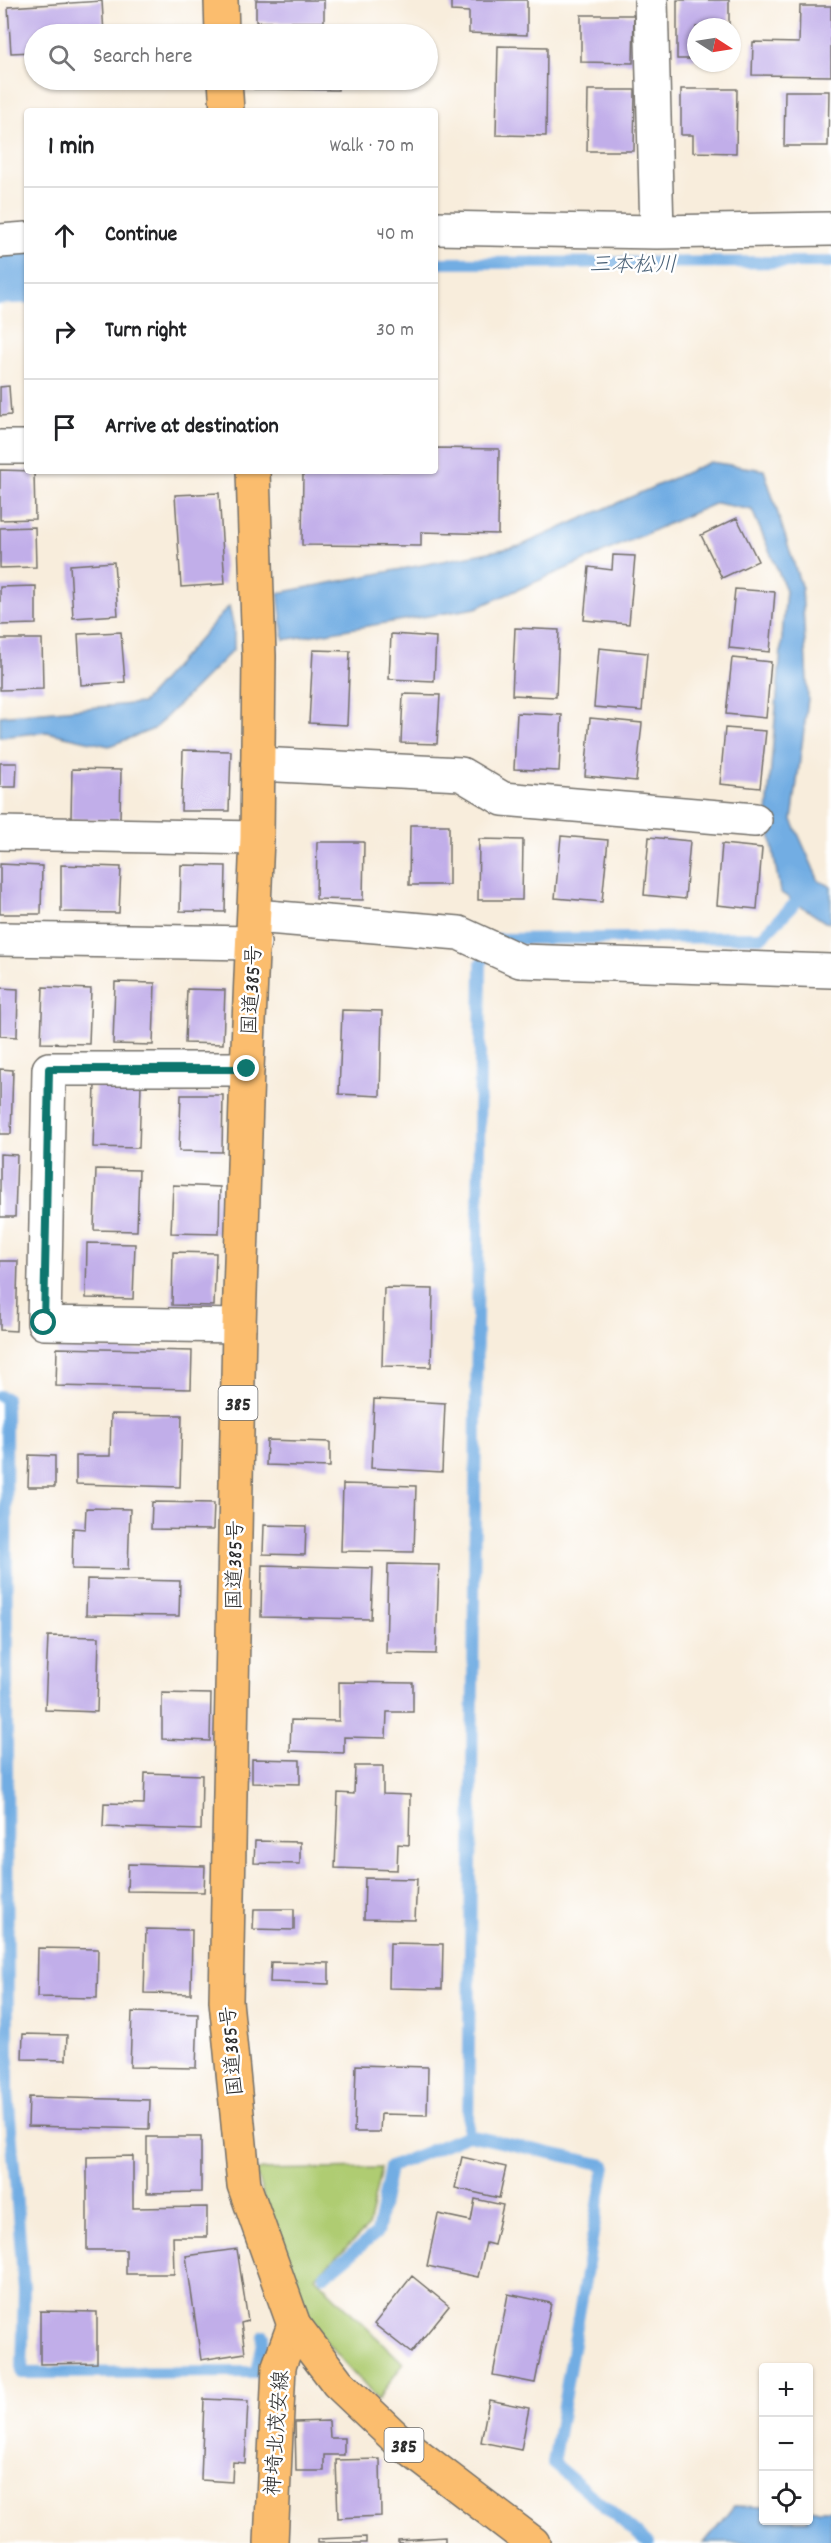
<!DOCTYPE html>
<html lang="en">
<head>
<meta charset="utf-8">
<style>
	:root { --surface:#fff; --page:#f2f2f2; --text:#202124; --muted:#757577; --line:#e0e0e0 }
	body { margin:0; font-family:Dekko,"Klee One",sans-serif; background:var(--page); color:var(--text) }
	.controls { position:absolute; right:18px; bottom:18px; display:grid; overflow:hidden; border-radius:6px; box-shadow:0 2px 4px #0004 }
	.controls button { width:54px; height:54px; display:grid; place-items:center; padding:0; border:0; border-bottom:2px solid var(--line); background:var(--surface); color:var(--text); font:30px sans-serif }
	.compass { position:absolute; left:687px; top:18px; width:54px; height:54px; border-radius:50%; background:var(--surface); box-shadow:0 2px 4px #0004; rotate:102deg }
	.stop { position:absolute; width:18px; height:18px; margin:-14px; border:4px solid #0f766e; border-radius:50%; background:#fff }
	.stop.end { background:#0f766e; border-color:#fff; box-shadow:0 2px 6px #0008 }
	.list { margin:0; padding:0; list-style:none }
	h2 { display:flex; justify-content:space-between; align-items:center; height:78px; margin:0; padding:0 24px; font-size:26px }
	h2 small { font-size:20px; font-weight:400; color:var(--muted) }
	.list li { display:grid; grid-template-columns:39px 1fr auto; gap:18px; align-items:center; box-sizing:border-box; height:96px; padding:0 24px; border-top:2px solid var(--line) }
	.list b { display:block; font-size:22px; white-space:nowrap }
	.list em { font-size:20px; font-style:normal; color:var(--muted) }
	.icon { flex:none; width:33px; height:33px; fill:none; stroke:currentColor; stroke-width:2; stroke-linecap:round; stroke-linejoin:round }
	.map { position:relative; flex:none; width:831px; height:2543px; overflow:hidden }
	.search { position:absolute; background:var(--surface); box-shadow:0 2px 4px #0004; left:24px; top:24px; width:414px; height:66px; display:flex; align-items:center; gap:15px; box-sizing:border-box; padding:0 21px; border-radius:33px; color:var(--muted); font-size:22px }
	.panel { position:absolute; background:var(--surface); box-shadow:0 2px 4px #0004; left:24px; top:108px; width:414px; height:366px; border-radius:6px }
	.map>svg:first-child { display:block }
	.green { fill:#afcc72; stroke:#6d7c4e; stroke-width:1.5 }
	.water { fill:#72ade3; stroke:#4e6c87; stroke-width:1.5 }
	.lines { fill:none; stroke-linecap:round; stroke-linejoin:round }
	.stream { stroke:#72ade3; stroke-width:12 }
	.river { stroke:#72ade3; stroke-width:69 }
	.building { fill:#c1aee9 }
	.minor-casing { stroke:#736f69; stroke-width:36 }
	.major-casing { stroke:#736f69; stroke-width:36 }
	.highway-casing { stroke:#736f69; stroke-width:36 }
	.minor { stroke:#fff; stroke-width:33 }
	.major { stroke:#fbbd6e; stroke-width:33 }
	.highway { stroke:#fbbd6e; stroke-width:33 }
	.route { stroke:#0f766e; stroke-width:8 }
	.labels { text-anchor:middle; stroke-width:5; stroke-linejoin:round; paint-order:stroke }
	.shield { fill:#fff; stroke:#6b6b6b; stroke-width:1.5 }
	.shield-label { font-size:20px; font-weight:bold; fill:#2b2b2b }
	.street-label { font-size:21px; fill:#2b2b2b; stroke:#fff }
	.water-label { font-size:22px; font-style:italic; fill:#475f75; stroke:#fff }
</style>
</head>
<body>
<div class="map">
<svg width="831" height="2543" viewBox="0 0 831 2543">
	<rect width="100%" height="100%" fill="#fff"/>
	<filter id="ink" filterUnits="userSpaceOnUse"><feTurbulence type="fractalNoise" baseFrequency=".0167" numOctaves="2"/><feDisplacementMap in="SourceGraphic" scale="12" xChannelSelector="R" yChannelSelector="G"/><feConvolveMatrix kernelMatrix="1 2 1 2 8 2 1 2 1" color-interpolation-filters="sRGB"/></filter>
	<filter id="wash" filterUnits="userSpaceOnUse"><feTurbulence type="fractalNoise" baseFrequency=".008" numOctaves="4" result="noise"/><feDisplacementMap in="SourceGraphic" scale="24" xChannelSelector="R" yChannelSelector="G"/><feGaussianBlur stdDeviation="1.35" result="paint"/><feColorMatrix in="noise" values="0 0 0 0 0 0 0 0 0 0 0 0 0 0 0 0 0 1.4 0 .05"/><feComposite in="paint" operator="in"/></filter>
	<g filter="url(#wash)">
		<rect width="100%" height="100%" fill="#f8eddc"/>
		<path class="green" d="M381,2168l-13,59 -53,50 88,86 -25,37 -75,-84 -48,-146z"/>
		<path class="water" d="M710,462l54,8 38,119 6,110 -16,121 27,61 12,5v37l-6,-1 -45,-30 -13,-78 19,-224 -34,-80 -36,-7 -240,105 -192,32 -6,-47 242,-47z
			M229,606l5,22v21l-80,80 -45,17 -62,-14 -47,5v-21l142,-13z
			M734,2506l29,1 1,13h44l1,-11h22v34h-127z"/>
		<g class="lines">
			<path class="stream" d="M435,263l396,-1
				M0,1396l6,2 2,695 16,196 -2,84 235,-1 7,-36
				M324,2276l53,-43 13,-66 78,-32
				M648,2543l-95,-80 52,-298 -137,-30 13,-1172 17,-24 264,-2 43,-44"/>
			<path class="river" d="M0,270l27,-1"/>
		</g>
		<g id="blocks">
			<path class="building" d="M256,0h68v22h-68z
				M451,0h76v35l-58,-2v-21l-18,-1z
				M677,0h52v27h-33v32h-19z
				M102,1l2,33h-70v18l-23,1 -3,-46z
				M800,6h31v70l-79,-1 1,-33 46,1z
				M581,15h53l-1,48 -52,-1z
				M498,46l49,1 -1,89 -50,-1z
				M254,80h84v10l-84,-1z
				M681,89h56l-1,64 -43,-1v-17h-12z
				M588,90h47l-1,61h-47z
				M785,91h44l-1,55h-44z
				M9,386l2,29 -11,1v-29z
				M435,448l64,1 -1,85 -77,-2v14l-119,-1 1,-74h132z
				M0,470l34,1 1,48 -35,1z
				M219,493l6,91 -44,3 -6,-92z
				M737,518l21,43 -36,17 -21,-43z
				M35,527l1,40 -36,1v-40z
				M613,555l22,1 -6,68 -45,-4 5,-53 23,3z
				M114,562l4,53 -45,3 -3,-53z
				M36,586v38l-36,1v-38z
				M735,589l40,3 -5,60 -41,-4z
				M515,628l44,2 -3,67 -44,-2z
				M121,632l4,50 -44,3 -3,-51z
				M391,634l45,3 -2,44 -45,-2z
				M0,639h42l1,50 -43,1z
				M599,648l48,5 -5,58 -48,-4z
				M313,650l37,1 -3,74 -38,-2z
				M732,658l39,4 -5,56 -40,-4z
				M403,694l37,1 -3,49 -36,-1z
				M517,713l45,2 -3,56 -45,-2z
				M590,718l52,5 -6,58 -51,-5z
				M725,728l41,3 -6,57 -40,-4z
				M183,750l48,1 -2,60h-48z
				M0,763h17l-1,24h-16z
				M72,769l49,1 -1,50 -49,-1z
				M410,825h39v60h-40z
				M561,836l47,4 -6,62 -47,-4z
				M649,837l41,4 -5,58 -41,-4z
				M479,839l44,1 -1,60h-44z
				M317,842h47l-1,58 -47,-1z
				M722,844l40,4 -5,61 -40,-4z
				M0,864l42,2 -1,48h-41z
				M61,865l60,2 -2,46 -58,-1z
				M181,865l45,1 -1,46 -45,-1z
				M115,982l40,1 -2,62 -40,-1z
				M43,987l48,2 -2,55 -48,-1z
				M0,988l18,1 -1,48 -17,-1z
				M187,989l38,1 -2,54 -38,-1z
				M342,1010l40,1 -2,85 -41,-2z
				M0,1069l13,1 -2,64h-11z
				M95,1084l46,1 -2,63 -46,-1z
				M181,1095h42l-1,57 -43,-1z
				M0,1154l17,1 -2,62h-15z
				M96,1169l43,1 -2,61 -43,-1z
				M173,1185l47,2 -1,47 -48,-1z
				M87,1243l48,1 -2,55 -47,-1z
				M173,1252l43,1 -2,53 -42,-1z
				M0,1261h18l-2,70 -16,-1z
				M384,1288l49,1 -2,78 -49,-1z
				M57,1348l135,3 -1,38 -135,-3z
				M374,1399l71,4 -3,69 -71,-4z
				M111,1414l71,1 -2,72 -104,-3v-28h34z
				M267,1440l63,2v25l-64,-2z
				M29,1455l26,1v31h-27z
				M343,1484l73,2 -2,66 -73,-1z
				M152,1502l62,1 -1,27 -62,-1z
				M86,1508l44,1 -2,61 -56,-1 1,-41 12,1z
				M264,1525l42,1 -1,29 -42,-1z
				M388,1564l51,1 -3,89 -50,-1z
				M262,1565l111,3 -2,51 -110,-2z
				M87,1579l93,2 -1,35 -93,-1z
				M48,1636l51,1 -2,75 -52,-2z
				M339,1682l74,1v29h-26l-1,26 -42,-1v16l-54,-2 1,-31 48,1z
				M162,1693l49,1 -1,47 -48,-2z
				M252,1759l48,1v24l-48,-1z
				M355,1766h28v28l27,1 -1,50 -11,-1 -1,26 -62,-2 3,-75 16,1z
				M145,1773l57,2 -1,55 -98,-3 1,-24 40,1z
				M255,1841l45,1v22l-46,-1z
				M128,1864l77,2 -1,26 -77,-1z
				M365,1878l52,1 -2,41 -51,-1z
				M254,1909h40v21l-41,-1z
				M146,1929l46,1 -1,64 -47,-1z
				M390,1943l53,1 -1,45 -53,-1z
				M38,1948l60,1 -1,49 -60,-1z
				M271,1962l58,1v21l-59,-2z
				M132,2012l66,2 -2,54 -66,-1z
				M23,2034l44,1 -1,25 -44,-1z
				M356,2065l72,2 -1,48 -46,-1 -1,18h-26z
				M29,2097l121,3 -1,29 -121,-3z
				M147,2137h54v55l-54,1z
				M133,2156v52l74,-1v30h-34l1,37h-48v-24h-39v-93z
				M462,2157l44,10 -7,31 -44,-10z
				M475,2199l28,6 -9,40 -8,-2 -8,34 -51,-11 11,-52 33,7z
				M237,2249l11,72 -7,2 4,30 -44,7 -15,-104z
				M412,2276l37,30 -38,47 -37,-29z
				M508,2294l43,9 -16,80 -42,-8z
				M40,2311l57,1v51l-57,1z
				M204,2399l44,2 -3,62 -12,-1 -1,20 -31,-2z
				M489,2400l40,8 -8,42 -40,-8z
				M329,2421l1,17h14v17h-20v16h-28l-1,-49z
				M380,2459l1,57 -43,2 -2,-58z
				M366,2537v6h-48v-4z
				M445,2537v6h-47v-3z"/>
		</g>
	</g>
	<g filter="url(#ink)">
		<use href="#blocks" fill-opacity="0" stroke="#736f69" stroke-width="1.5"/>
		<g class="lines">
			<defs>
				<path id="minor" d="M651,0l6,232
					M435,228l222,4 174,-3
					M0,241l27,-2
					M0,447h27
					M258,764l203,10 42,25 252,21
					M0,833l257,5
					M255,916l204,17 61,28 311,10
					M0,939l254,4
					M239,1326l-195,-3 5,-254h198"/>
				<path id="major" d="M271,2543l8,-177 15,-41"/>
				<path id="highway" d="M221,0l1,34
					M225,80l2,31
					M253,471l6,185 -2,182 -10,231 -8,257 -13,675 18,184 50,140 44,58 60,57 135,103"/>
			</defs>
			<use href="#minor" class="minor-casing"/>
			<use href="#major" class="major-casing"/>
			<use href="#highway" class="highway-casing"/>
			<use href="#minor" class="minor"/>
			<use href="#major" class="major"/>
			<use href="#highway" class="highway"/>
		</g>
	</g>
	<g class="lines" filter="url(#ink)">
		<path class="route" d="M44,1323l5,-254h198"/>
	</g>
	<g class="labels">
		<g class="shield">
			<rect x="218.5" y="1386" width="39" height="34" rx="4.5"/>
			<rect x="384.5" y="2428" width="39" height="34" rx="4.5"/>
		</g>
		<g class="shield-label">
			<text x="238" y="1410">385</text>
			<text x="404" y="2452">385</text>
		</g>
		<g class="street-label">
			<text transform="translate(251 990) rotate(-87)" y="7">国道385号</text>
			<text transform="translate(234 1565) rotate(-89)" y="7">国道385号</text>
			<text transform="translate(231 2051) rotate(-95)" y="7">国道385号</text>
			<text transform="translate(276 2433) rotate(-86)" y="7">神埼北茂安線</text>
		</g>
		<g class="water-label">
			<text x="633" y="271">三本松川</text>
		</g>
	</g>
</svg>
<div class="controls">
<button>+</button>
<button>−</button>
<button><svg class="icon" aria-label="locate" viewBox="0 0 24 24"><circle cx="12" cy="12" r="6"/><path d="M12 2v4M12 18v4M2 12h4M18 12h4"/></svg></button>
</div>
<svg class="compass" viewBox="-18 -18 36 36"><path d="M0-13l5 13h-10z" fill="#e53935"/><path d="M0 13l5-13h-10z" fill="#757577"/></svg>
<div class="stop" style="left:44px;top:1323px"></div>
<div class="stop end" style="left:247px;top:1069px"></div>
<div class="search"><svg class="icon" aria-label="search" viewBox="0 0 24 24"><circle cx="10" cy="10" r="6"/><path d="M15 15l6 6"/></svg>Search here</div>
<section class="panel">
<h2>1 min<small>Walk · 70 m</small></h2>
<ul class="list">
<li><svg class="icon" aria-label="ahead" viewBox="0 0 24 24"><path d="M12 20V5M6 11l6-6 6 6"/></svg><div><b>Continue</b></div><em>40 m</em></li>
<li><svg class="icon" aria-label="right" viewBox="0 0 24 24"><path d="M7 20v-9h11M14 6l5 5-5 5"/></svg><div><b>Turn right</b></div><em>30 m</em></li>
<li><svg class="icon" aria-label="arrive" viewBox="0 0 24 24"><path d="M6 21V4h12l-3 4 3 4H6"/></svg><div><b>Arrive at destination</b></div></li>
</ul>
</section>
</div>
</body>
</html>
